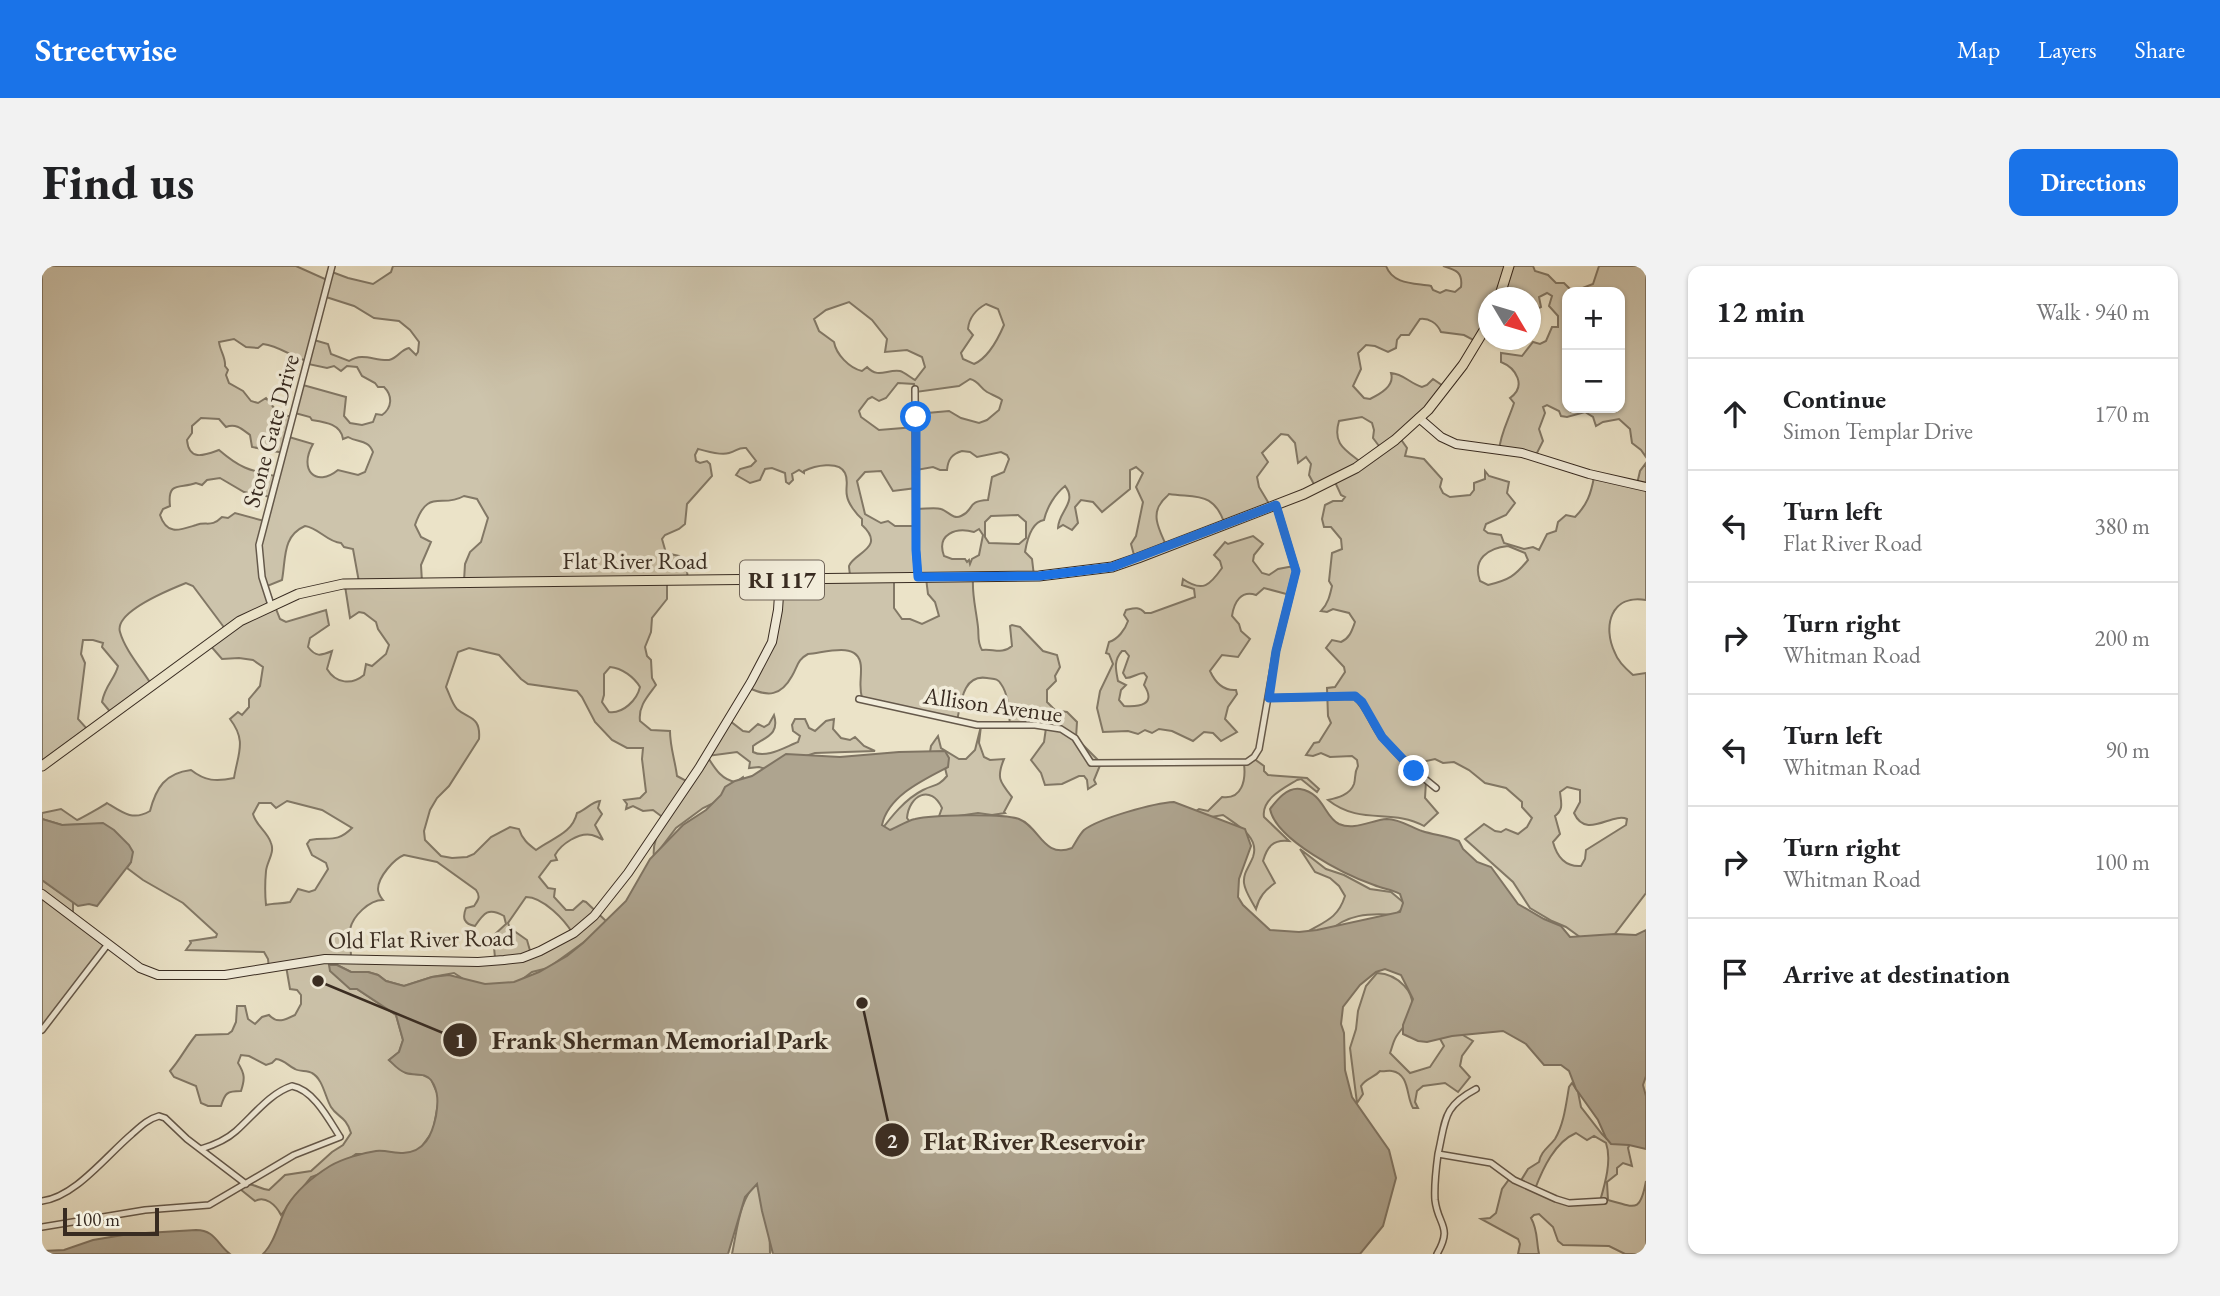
<!DOCTYPE html>
<html lang="en">
<head>
<meta charset="utf-8">
<style>
	:root { --surface:#fff; --page:#f2f2f2; --text:#202124; --muted:#757577; --line:#e0e0e0; --accent:#1a73e8 }
	body { margin:0; font-family:"EB Garamond",serif; background:var(--page); color:var(--text) }
	.controls { position:absolute; right:21px; top:21px; display:grid; overflow:hidden; border-radius:14px; box-shadow:0 2px 5px #0004 }
	.controls button { width:63px; height:63px; display:grid; place-items:center; padding:0; border:0; border-bottom:2px solid var(--line); background:var(--surface); color:var(--text); font:35px sans-serif }
	.compass { position:absolute; left:1436px; top:21px; width:63px; height:63px; border-radius:50%; background:var(--surface); box-shadow:0 2px 5px #0004; rotate:128deg }
	.scale { position:absolute; left:21px; bottom:18px; width:96px; box-sizing:border-box; padding-left:7px; border:4px solid #382b21; border-top:0; font-size:19px; line-height:24px; white-space:nowrap; color:#382b21; -webkit-text-stroke:5px #f2eddb; paint-order:stroke }
	.stop { position:absolute; width:21px; height:21px; margin:-16px; border:5px solid #1a73e8; border-radius:50%; background:#fff }
	.stop.end { background:#1a73e8; border-color:#fff; box-shadow:0 2px 7px #0008 }
	.list { margin:0; padding:0; list-style:none }
	h2 { display:flex; justify-content:space-between; align-items:center; height:91px; margin:0; padding:0 28px; font-size:30px }
	h2 small { font-size:23px; font-weight:400; color:var(--muted) }
	.list li { display:grid; grid-template-columns:46px 1fr auto; gap:21px; align-items:center; box-sizing:border-box; height:112px; padding:0 28px; border-top:2px solid var(--line) }
	.list b { display:block; font-size:26px; white-space:nowrap }
	.list p { margin:0; font-size:23px; white-space:nowrap; color:var(--muted) }
	.list em { font-size:23px; font-style:normal; color:var(--muted) }
	.icon { flex:none; width:38px; height:38px; fill:none; stroke:currentColor; stroke-width:2; stroke-linecap:round; stroke-linejoin:round }
	.map { position:relative; flex:none; width:1604px; height:988px; overflow:hidden; border-radius:14px }
	header { display:flex; align-items:center; gap:42px; box-sizing:border-box; height:98px; padding:0 35px; background:var(--accent); color:#fff }
	header strong { font-size:33px }
	nav { display:flex; gap:38px; margin-inline-start:auto; font-size:24px }
	.intro { display:flex; align-items:center; justify-content:space-between; box-sizing:border-box; height:168px; padding:0 42px }
	h1 { margin:0; font-size:49px }
	.button { padding:18px 32px; border-radius:14px; background:var(--accent); color:#fff; font-size:24px; font-weight:700 }
	main { display:flex; gap:42px; padding:0 42px }
	aside { flex:1; background:var(--surface); border-radius:14px; box-shadow:0 2px 5px #0004 }
	.map>svg:first-child { display:block }
	.green { fill:#cdc4ac; stroke:#827866; stroke-width:2; fill-rule:evenodd }
	.water { fill:#aea48f; stroke:#7f7463; stroke-width:2 }
	.lines { fill:none; stroke-linecap:round; stroke-linejoin:round }
	.street-casing { stroke:#65594b; stroke-width:8 }
	.secondary-casing { stroke:#382b21; stroke-width:10 }
	.primary-casing { stroke:#382b21; stroke-width:11 }
	.street { stroke:#f2eddb; stroke-width:5 }
	.secondary { stroke:#f2eddb; stroke-width:8 }
	.primary { stroke:#ebe3c8; stroke-width:9 }
	.route { stroke:#1a73e8; stroke-width:9 }
	.labels { text-anchor:middle; stroke-width:7; stroke-linejoin:round; paint-order:stroke }
	.shield { fill:#f2eddb; stroke:#706559; stroke-width:2 }
	.shield-label { font-size:23px; font-weight:bold; fill:#382b21 }
	.street-label { font-size:24px; fill:#382b21; stroke:#f2eddb }
	.leader { fill:none; stroke:#382b21; stroke-width:2.5 }
	.callout-dot { fill:#382b21; stroke:#f2eddb; stroke-width:2.5 }
	.mark-label { font-size:21px; text-anchor:middle; font-weight:bold; fill:#fff }
	.callout-label { font-size:26px; text-anchor:middle; font-weight:bold; fill:#382b21; stroke:#f2eddb; stroke-width:7; stroke-linejoin:round; paint-order:stroke }
</style>
</head>
<body>
<header>
<strong>Streetwise</strong>
<nav><a>Map</a><a>Layers</a><a>Share</a></nav>
</header>
<div class="intro"><h1>Find us</h1><a class="button">Directions</a></div>
<main>
<div class="map">
<svg width="1604" height="988" viewBox="0 0 1604 988">
	<rect width="100%" height="100%" fill="#ebe3c8"/>
	<filter id="stains"><feTurbulence type="fractalNoise" baseFrequency=".00286" numOctaves="4"/><feColorMatrix values="0 0 0 0 .2 0 0 0 0 .09 0 0 0 0 .02 0 0 0 .5 -.17"/></filter>
	<radialGradient id="worn" r=".72"><stop offset=".6" stop-color="#630" stop-opacity="0"/><stop offset="1" stop-color="#630" stop-opacity=".3"/></radialGradient>
	<path class="green" d="M0,0h254l31,14 5,-8 16,6 25,6 18,-12 2,-6h993c7,19 29,17 45,20l2,4 7,3 6,-3 9,2 6,-5c2,-15 -5,-17 -18,-21h90l2,5 13,4 8,8h8l6,6h10l13,-5 6,-18h47v191l-5,-7 -9,-7 -2,-14 -11,-10 -16,3 -7,4 -3,-9 -8,-5 -18,5 -6,-1 -2,-5 -12,-6 -4,2 2,6 -6,16 4,12 -8,16 -36,-6c1,-17 10,-32 15,-48l-4,-5c17,-12 6,-30 -9,-36v-9l21,3 11,-14 7,2 6,-3 6,-14h6v-11l-9,-10 3,-10 -5,-3 -8,4 2,10 -2,1 -8,-5v-5h-42l-1,24 -11,20 -13,-7 -23,-3c-4,-9 -12,-14 -21,-13l-11,16h-8l-4,5 -1,8 -8,4 -13,-6 -9,-1 -8,8 3,16 -8,17 11,12 6,1c10,-5 25,-13 21,-26 13,1 18,10 31,14l5,-2 6,-6 13,9 -46,50 7,10 -2,8 19,3 18,20 -2,8 3,6 7,4 20,-2 4,-5v-7l11,-4v-8l4,5 20,6 -2,11 8,10 -9,12 -20,9 -2,6 4,3 13,2 3,8 20,6 9,-2 6,3 8,-16 9,-3 2,-9 8,-7 9,2c12,-12 16,-23 19,-40l43,7 3,-13 6,-8v137c-35,-6 -44,26 -31,53 3,9 11,16 18,22l13,-2v220l-32,42 -30,5 -18,-13 -14,-6 -22,-13 -17,-26 -48,-43 19,-15 11,7 6,1 5,-3 12,5 9,-7 5,-9 -10,-11v-5l-16,-14 -21,-5 -16,-13 -15,-8 -11,1 -8,-4 -13,3 4,19 -1,17 13,15 -14,13c-32,-18 -63,0 -96,-26 9,-2 22,-5 26,-16 2,-7 0,-11 4,-18l-1,-6 -5,-4 -22,1 -9,-4 -8,3 -7,-1 8,-12 5,-1 12,-19 -3,-7 -1,-28 8,-1 10,-15 -1,-5 -18,-19 6,-8 9,2c9,-4 11,-12 14,-20l-6,-9 -16,-4 -6,3 -6,-1c7,-7 9,-16 11,-25l-3,-5 3,-28 10,-4 -1,-10 -10,-12h-7l-2,-8 3,-14 8,-4h9l3,-4 -4,-2 -6,-13 -19,6 -7,-13 2,-11 -5,-7 -8,6 -3,-20 -7,-8 -7,-1 -19,19 6,9 -11,15 2,10 12,20 -46,18c-11,-34 -28,-27 -56,-31 -2,3 -6,5 -8,9 -11,14 1,31 6,45l-32,11 -4,-15 5,-8 7,-34 -7,-15 7,-14 -7,-6 -6,3v19l-28,23 -9,-10 -12,-2 -6,7 3,16 -6,7 -9,-5 -5,3c0,-16 20,-26 7,-42 -10,8 -18,21 -21,34 -12,2 -17,20 -19,32l7,7 2,17 -61,3c-1,17 3,30 5,48 1,8 -1,15 4,23 10,-2 20,5 30,-4l-2,-20 2,-1 8,2 23,24 14,4 3,12 -5,9 1,5 -9,9v12l8,8 -4,2 -1,15 5,1 6,-13 -1,-4 7,1 10,10 -1,16 25,25 -7,17 2,4 -8,5 -1,-9 -3,-4h-5l-17,8 -17,1 -4,-12 -10,-13 13,-18 2,-14 -36,-1c-1,-14 -1,-32 -9,-43 -3,-6 -8,-5 -14,-6 -24,-4 -26,24 -30,43l-95,-23c-3,-11 -1,-16 -1,-28 1,-30 -32,-18 -53,-16 -11,6 -10,12 -16,22 -11,20 -24,21 -43,12l20,-35 12,-70 69,-6c0,-4 -1,-8 -1,-11 4,-13 38,-18 13,-41v-6c-6,-5 -14,-16 -15,-23 -2,-8 2,-15 -2,-23 -6,-13 -31,-7 -41,-2v2l-5,-3 -7,4 1,6 -4,4 -3,-2 -1,-9 -13,-5 -7,1 -5,11 -10,3 -14,-8 4,-6 11,-3 5,-5 -10,-13c-8,-1 -9,3 -17,5 -9,3 -22,-2 -31,-4l-3,6 1,6 4,2 7,-2 3,3 2,12 -25,28 -2,20 -6,5 -14,6 -3,4 4,14 13,3 7,6 2,18 -21,2v17l-15,19 -1,14 -6,15 2,9 4,4 1,18 4,7c-8,11 -18,21 -16,36l11,9 19,1c0,16 5,29 7,45l11,6 42,-61 13,10 6,1 9,-8 6,3 5,-3 5,-9c6,20 -9,22 -21,31v6c13,7 32,-5 45,-10l2,-6 -7,-5 -1,-6 3,-6h10l4,9 6,3 11,-10 8,-2 -1,10 8,9 9,2 5,-3 9,9 11,5 -60,2 -49,16 -7,-2 -10,1 1,-6 -13,-10 -30,4c7,11 14,24 29,26l7,-5 1,3 -24,20 -17,8 -27,20 -22,29c-2,-14 5,-26 11,-38l-12,-9 -10,1 -10,-5 -7,3 1,-5 -3,-4 16,-2 6,-6 -4,-33 1,-11h-16l-15,-8 -17,-18 -13,-25 -5,-6 -49,-7 -7,-5 -22,-24 -30,-7 -11,4 -12,35c3,6 6,17 11,22 11,10 24,7 22,30l-30,47 -12,12 -7,12 -6,21 1,9 16,16 11,2 15,-1 7,-3 17,-17 19,-10 9,2c3,10 9,15 17,21 16,-12 36,-16 41,-37 9,-3 14,-11 23,-12l-2,7 4,6 -7,11 8,15c-3,-2 -7,-4 -11,-5 -13,-3 -31,9 -37,20l2,5 -6,1 -12,16 9,11 7,1 -1,8 12,13h7l10,-9 3,1 21,20 -16,15 -43,31 -16,4 -16,12 -34,7 -28,-18 -22,4 -28,9 -18,-5 -8,-6 -10,-3h-17l-14,-7 20,24 39,26 7,25 -4,12 -10,8 17,13 17,2 8,4 7,16v9l-5,27 -17,23h-60l-20,14 -25,9 -30,38c-5,-10 -16,-20 -26,-14l-15,-12c11,-10 17,0 29,1l16,-15 26,-4 21,-19 11,-7 8,-12c-5,-17 -14,-16 -20,-26 -6,-10 -8,-28 -19,-34 -5,-3 -12,-1 -17,-4 -7,-3 -10,-9 -19,-10l-4,4 -6,2 -17,-9 -8,-1 -3,8c7,11 7,16 3,28 -14,0 -16,2 -20,15h-13l-7,-3 -5,-17 -22,-9 -4,-6c10,-11 16,-24 26,-36l32,-1 4,-3 4,-9 1,-16h8l3,13 7,5 7,-7 7,-2c8,9 16,5 26,0l6,-11v-9l-4,-5 -7,-1 -4,-23 -17,3 -1,-10 -4,-7 -78,-2 5,-7 -1,-2 26,-4 1,-3 -34,-31 -40,-23 -16,-12 4,-6 -28,-38 -41,1 -20,-6v-6l19,-4 16,11c3,-1 28,-15 30,-17 16,10 26,18 43,8 6,-23 15,-38 41,-41 14,11 25,12 43,8 4,-25 13,-37 -4,-59l8,-7 4,3 7,-8v-8l11,-13 3,-19 -10,-7 -14,-2 -17,1 -13,-15 17,-14 -33,-44 -7,-3c-15,6 -72,29 -66,49 5,18 21,36 31,52l-39,30 -10,-12c3,-17 13,-23 16,-36l-16,-19 1,-4 -10,-3h-10l-2,14 4,9 -7,56 11,12 -47,36zM1525,26h53v116h-53zM284,31l28,9 20,12 25,3 11,9 9,12 -1,10 -2,3 -7,-7c-9,2 -11,10 -20,12 -15,1 -26,-8 -40,1l-18,-7 -3,-10 -14,-4zM807,36l23,18 15,19 -2,13 22,-2 15,7 3,10 -10,13c-4,-2 -11,-8 -15,-9 -13,-2 -22,8 -33,-4l-5,4c-13,-3 -26,-17 -28,-29l-15,-11 -5,-12 12,-9zM944,38l12,5 6,16c-6,14 -16,33 -30,39l-11,-5 -2,-6 12,-18 -5,-6c1,-12 9,-20 18,-25zM192,73l12,8 12,1 5,-4c17,2 28,13 44,17l1,3 19,4 7,-2 7,5 6,-5 10,1 5,9 13,7 3,4h6c9,9 8,21 -2,28l-6,-1 -3,8 -11,3 -12,-2 -6,-7 2,-19 -43,-12 -8,28 15,4 2,3c13,2 29,4 31,19l5,-2c10,6 20,2 25,15l-8,20 -7,3 -20,-5c-22,18 -40,0 -25,-26l-24,-7 4,-20 -14,-3 -13,-16 -8,5 -7,-2 -8,-10 -14,-8 -3,-8 2,-5 -3,-4c1,-8 -5,-15 -6,-24zM928,113c9,2 10,9 17,13 5,3 10,4 15,8l-3,10 -12,10 -8,3 -18,-5 -12,-7 -33,3 -1,13 -36,3 -18,-13 -2,-6 9,-12 4,-2 7,4 7,-3 12,-15 16,1 2,8 43,-6zM1320,151l10,6 2,7 -1,8 9,12 -19,14c-17,-14 -31,-19 -24,-43zM159,152l18,1 7,8c10,-4 16,2 24,8l2,12 32,6 -9,23c-27,-6 -35,-8 -56,-26 -14,5 -30,12 -32,-10l5,-7v-7zM920,185l8,1 7,5 24,-5 6,3 2,4 -5,13 -12,5 -4,23c-22,1 -13,10 -27,16 -8,4 -13,-5 -20,-7 -6,-2 -16,0 -23,0l-2,1v16h-21l-7,-5 -7,2 -16,-9 -8,-33 8,-9 16,-1 12,20 23,-3v-18l17,-3 7,3h7c1,-11 5,-16 15,-19zM178,212l24,14 27,5 -7,24 -29,-8 -7,5 -6,-1c-11,11 -15,4 -26,8 -16,5 -29,11 -36,-10l3,-6 7,-3c-3,-26 11,-17 26,-23l6,2 5,-5zM422,230l13,3 11,19 -7,24 -11,10 -5,12 -1,17 -42,1 -1,-17 10,-23 -10,-5 -6,-12c13,-38 26,-16 49,-29zM976,249l8,7v16l-7,6 -30,-1 -4,-6v-15l6,-6zM263,260c14,2 22,16 36,17l3,4 9,2 6,33 -14,4 5,32 9,-6 5,1 12,9 2,7 11,16 -3,9 -14,12 -6,-2 -2,11c-12,10 -28,9 -37,-6l5,-18c-12,5 -16,6 -24,-4l2,-9 19,-13 -3,-15 -40,12 -6,-3 -13,-33 15,-6c4,-21 0,-44 23,-54zM937,263l4,6 -4,20 -7,4 -2,5 -1,-4 -2,2 -2,-3h-13l-8,-3c-8,-22 12,-29 30,-24zM1466,280l17,7 3,7c-13,16 -19,20 -40,25l-8,-4c-8,-22 8,-33 28,-35zM884,312l2,16 7,8 4,14 -17,8 -12,-5h-8l-8,-11v-29zM568,401c12,1 24,10 30,20 -3,13 -17,27 -31,25l-7,-10 2,-7v-21zM1525,521l13,3v12l-6,11c12,27 38,-1 53,6l-1,6 -40,25 -1,9 -4,7c-16,1 -24,-9 -28,-24l7,-8 -5,-18c9,-7 6,-13 5,-24zM245,535l35,9 30,18c-16,16 -24,8 -42,12l-3,4 5,11 14,8 2,6 -13,21 -6,2 -11,-3 -8,13c-9,2 -16,1 -24,3 -1,-10 -1,-23 0,-34 1,-10 9,-18 5,-28 -4,-12 -15,-17 -18,-29l6,-11h12l5,5zM362,589l33,7 39,28c5,7 2,10 -2,16l-8,2c-4,10 -2,16 9,18 9,-13 13,-19 29,-10l2,8 -13,12 2,22h-144c0,-10 -2,-20 -1,-29 3,-13 19,-29 33,-29 -3,-4 -5,-6 -5,-11 0,-12 16,-30 26,-34zM484,631c17,0 39,23 47,37l-42,20 -4,-14 -17,-12 -2,-5z
		M1211,270l10,8 -9,11 -1,6 9,12 7,2 9,-6 16,-3 -4,29 -26,-7 -8,7c-15,-5 -22,7 -24,21l7,8 2,7 9,8 -12,18 -16,-2 -12,16c5,11 13,20 26,19l1,4 -9,13 -3,12 12,13 -16,9 -8,-8 -9,-1 -11,9 -21,-10 -13,-2 -7,4 -7,-3 -7,4 -10,-3 -25,1 -6,-24 3,-17 13,-27 -4,-10 -3,-1 3,-11c9,-3 16,-12 19,-21l-4,-6 2,-5c8,-2 13,-4 19,3h6l44,-16 -1,-8 -12,-4 1,-6c20,14 27,6 39,-11l-2,-7 -6,-6 11,-13 3,2zM1080,385h3l4,5 -6,17 3,5c7,0 11,-5 18,-5l3,4 -3,8c13,20 -5,22 -20,21l-5,-6 2,-10 5,-5 -8,-4c-2,-11 -5,-20 4,-30z
		M939,460l-2,17 5,14 6,3 14,-1c-8,19 -4,23 8,38l-8,15 1,1 -13,2 -14,-2 -40,6 4,-11c-11,-24 -33,-13 -35,10l6,8 -34,7c12,-16 26,-34 44,-43 12,-6 15,-3 24,-14l-4,-16 -13,-8 1,-6 7,-10 3,12 18,11h7l9,-9z
		M1211,492l11,8v5l4,4 39,3 12,11 -2,3 -16,-13 -4,1c-13,8 -36,19 -33,37l25,24c-16,-2 -22,6 -26,20l12,22c-10,7 -16,14 -19,26 -4,-8 -11,-17 -12,-26 -1,-10 5,-16 9,-26 7,-20 -16,-32 -30,-42l-12,2 -15,-6 3,-2 9,2 14,-14c20,3 24,-17 22,-33z
		M1258,583l26,20 18,6 26,14 21,3 12,10 1,5 -9,8c-26,-2 -49,-1 -68,18l-20,-1c19,-11 31,-14 38,-36l-6,-10 -9,-8 -15,-6z
		M0,614l31,22v14l35,29 -66,83z
		M1335,707c20,1 41,19 34,41 -2,8 -11,16 -15,23 -3,5 -4,11 -6,16l20,20 20,-6 14,-21 -5,-9 22,-3 12,7 -11,15 -2,10 10,11 -12,15 -13,-9 -22,3 -6,5 -2,11 3,6h-5c-7,-11 -3,-34 -21,-37 -4,-1 -8,1 -12,0 -6,7 -14,7 -19,15l2,8 -6,9 -7,-55 6,-19 2,-18 8,-25z
		M1530,817l6,9 3,15 21,27 5,5 23,5 -2,4 4,18 -9,-3 -6,5v6l-10,8 1,18c27,7 32,14 38,-19v73h-21l-16,-8 -46,-1 -5,-4 -5,-14 -14,-13 -5,1 -3,3c7,12 5,22 8,36h-21l2,-10 -2,-5 -37,-20 9,-1 6,-5 6,-24 8,-11 10,4 8,-13 11,-7c2,-11 9,-14 16,-23 9,-15 11,-35 14,-52zM1534,867l11,7 7,-4 12,7c6,17 -1,41 -6,58l-31,3 -34,-15c8,-21 20,-47 41,-56z
		M717,912l10,27 1,49h-38c6,-29 7,-53 27,-76z"/>
	<path class="water" d="M903,485l4,7 -1,9c-25,13 -60,29 -66,58l8,5c8,-3 16,-9 25,-11 16,-4 88,-6 104,0 21,8 24,40 53,29 4,-6 7,-13 12,-18 16,-12 70,-27 90,-28l71,27 6,17 -12,33 -1,18 5,8 27,25 29,2 18,-2 83,-18 3,-9 -3,-9c-8,-5 -17,-5 -26,-9 -29,-10 -98,-45 -104,-76 7,-9 17,-22 30,-20 24,4 24,28 39,35 16,7 32,-4 48,-5 12,0 24,8 35,12 12,4 25,5 37,10l4,8 14,13 14,5 27,37 26,15 17,7 9,11 45,-3 21,1 10,-5v146l-3,9 3,11v53l-17,-4 -18,-1 -5,-6 -8,-18 -22,-31 -7,-18 -8,-6h-17l-18,-21 -23,-13 -51,5 -25,6 -9,-1 -15,-7v-9l10,-26 -12,-24 -16,-6 -9,3 -16,13 -17,22 -2,17 3,9 1,37 7,27 37,53 7,28 -13,48 -23,28h-587l-11,-43 -5,-27 -12,13 -17,57h-465c12,-12 16,-33 24,-48 10,-16 27,-30 43,-40 12,-7 32,-13 46,-15 9,-1 18,2 27,2 22,-1 29,-18 33,-37 2,-12 3,-25 -5,-36 -6,-8 -16,-4 -25,-7 -7,-2 -12,-8 -17,-13l10,-8 4,-12 -7,-25 -39,-26h-7l-20,-18 -1,-6h8l14,7h17l10,3 8,6 18,5 28,-9 17,-2 36,9 29,-2 25,-10 28,-16 16,-13 43,-42 24,-42 33,-34 23,-15 15,-15 4,-8 10,-6 17,-5 34,-22 54,3 59,-5z
		M0,553l20,6 41,-2 11,7 15,15 4,7 -2,10 -34,44 -8,-2 -11,2 -36,-26z
		M154,964c19,0 21,14 34,24h-188v-3l22,-1 29,-10 36,-6z"/>
	<g class="lines">
		<defs>
			<path id="street" d="M873,123l1,161 2,27
				M229,339l-9,-28 -3,-32 73,-279
				M1227,432l86,-2c14,12 17,29 28,42 15,18 34,35 53,50
				M817,433l118,26h58l26,4 14,9 16,25 156,-1 7,-5 5,-8 17,-98 20,-80 -20,-66
				M0,764l66,-86
				M1434,823c-34,18 -30,31 -38,65l53,9 23,17 42,19 13,4 35,-2
				M0,935c33,-4 64,-45 90,-67 9,-8 16,-15 27,-18l6,2 22,21 59,45
				M0,961l103,-17 64,-5 85,-50 46,-18c-11,-17 -26,-47 -48,-51 -22,7 -39,30 -56,45 -10,9 -22,14 -35,18
				M1395,988c16,-28 1,-28 -2,-54 -1,-15 1,-31 3,-46"/>
			<path id="secondary" d="M1377,152l22,19 15,7 66,9 67,21 57,13
				M0,628l98,74 18,7h67l100,-16 153,3 26,-2 18,-2 18,-7 34,-18 20,-17 34,-43 71,-105 52,-86 21,-40 6,-32 2,-30"/>
			<path id="primary" d="M1457,32l10,-32
				M0,500l198,-145 58,-27 45,-10 696,-8 73,-9 26,-9 166,-64 52,-26 39,-28 33,-30 35,-45 26,-43"/>
		</defs>
		<use href="#street" class="street-casing"/>
		<use href="#secondary" class="secondary-casing"/>
		<use href="#primary" class="primary-casing"/>
		<use href="#street" class="street"/>
		<use href="#secondary" class="secondary"/>
		<use href="#primary" class="primary"/>
	</g>
	<g class="lines">
		<path class="route" d="M874,151v133l2,27 121,-1 73,-9 164,-62 20,66 -20,80 -7,47 86,-2 7,6 20,35 32,34"/>
	</g>
	<g class="labels">
		<rect class="shield" x="698" y="294.5" width="84" height="39" rx="5"/>
		<g class="shield-label">
			<text x="740" y="322">RI 117</text>
		</g>
		<g class="street-label">
			<text transform="translate(229 165) rotate(-75)" y="8">Stone Gate Drive</text>
			<text x="593" y="303">Flat River Road</text>
			<text transform="translate(951 439) rotate(8)" y="8">Allison Avenue</text>
			<text transform="translate(379 673) rotate(-1)" y="8">Old Flat River Road</text>
		</g>
	</g>
	<path class="leader" d="M276 715L418 774M820 737L850 874"/>
	<g class="callout-dot">
		<circle cx="276" cy="715" r="7"/>
		<circle cx="820" cy="737" r="7"/>
		<circle cx="418" cy="774" r="18"/>
		<circle cx="850" cy="874" r="18"/>
	</g>
	<g class="mark-label">
		<text x="418" y="782">1</text>
		<text x="850" y="882">2</text>
	</g>
	<g class="callout-label">
		<text x="618" y="783">Frank Sherman Memorial Park</text>
		<text x="992" y="884">Flat River Reservoir</text>
	</g>
	<rect width="100%" height="100%" filter="url(#stains)"/>
	<rect width="100%" height="100%" fill="url(#worn)"/>
</svg>
<div class="controls">
<button>+</button>
<button>−</button>
</div>
<svg class="compass" viewBox="-18 -18 36 36"><path d="M0-13l5 13h-10z" fill="#e53935"/><path d="M0 13l5-13h-10z" fill="#757577"/></svg>
<div class="scale">100 m</div>
<div class="stop" style="left:874px;top:151px"></div>
<div class="stop end" style="left:1372px;top:505px"></div>
</div>
<aside>
<h2>12 min<small>Walk · 940 m</small></h2>
<ul class="list">
<li><svg class="icon" aria-label="ahead" viewBox="0 0 24 24"><path d="M12 20V5M6 11l6-6 6 6"/></svg><div><b>Continue</b><p>Simon Templar Drive</p></div><em>170 m</em></li>
<li><svg class="icon" aria-label="left" viewBox="0 0 24 24"><path d="M17 20v-9H6M10 6l-5 5 5 5"/></svg><div><b>Turn left</b><p>Flat River Road</p></div><em>380 m</em></li>
<li><svg class="icon" aria-label="right" viewBox="0 0 24 24"><path d="M7 20v-9h11M14 6l5 5-5 5"/></svg><div><b>Turn right</b><p>Whitman Road</p></div><em>200 m</em></li>
<li><svg class="icon" aria-label="left" viewBox="0 0 24 24"><path d="M17 20v-9H6M10 6l-5 5 5 5"/></svg><div><b>Turn left</b><p>Whitman Road</p></div><em>90 m</em></li>
<li><svg class="icon" aria-label="right" viewBox="0 0 24 24"><path d="M7 20v-9h11M14 6l5 5-5 5"/></svg><div><b>Turn right</b><p>Whitman Road</p></div><em>100 m</em></li>
<li><svg class="icon" aria-label="arrive" viewBox="0 0 24 24"><path d="M6 21V4h12l-3 4 3 4H6"/></svg><div><b>Arrive at destination</b></div></li>
</ul>
</aside>
</main>
</body>
</html>
